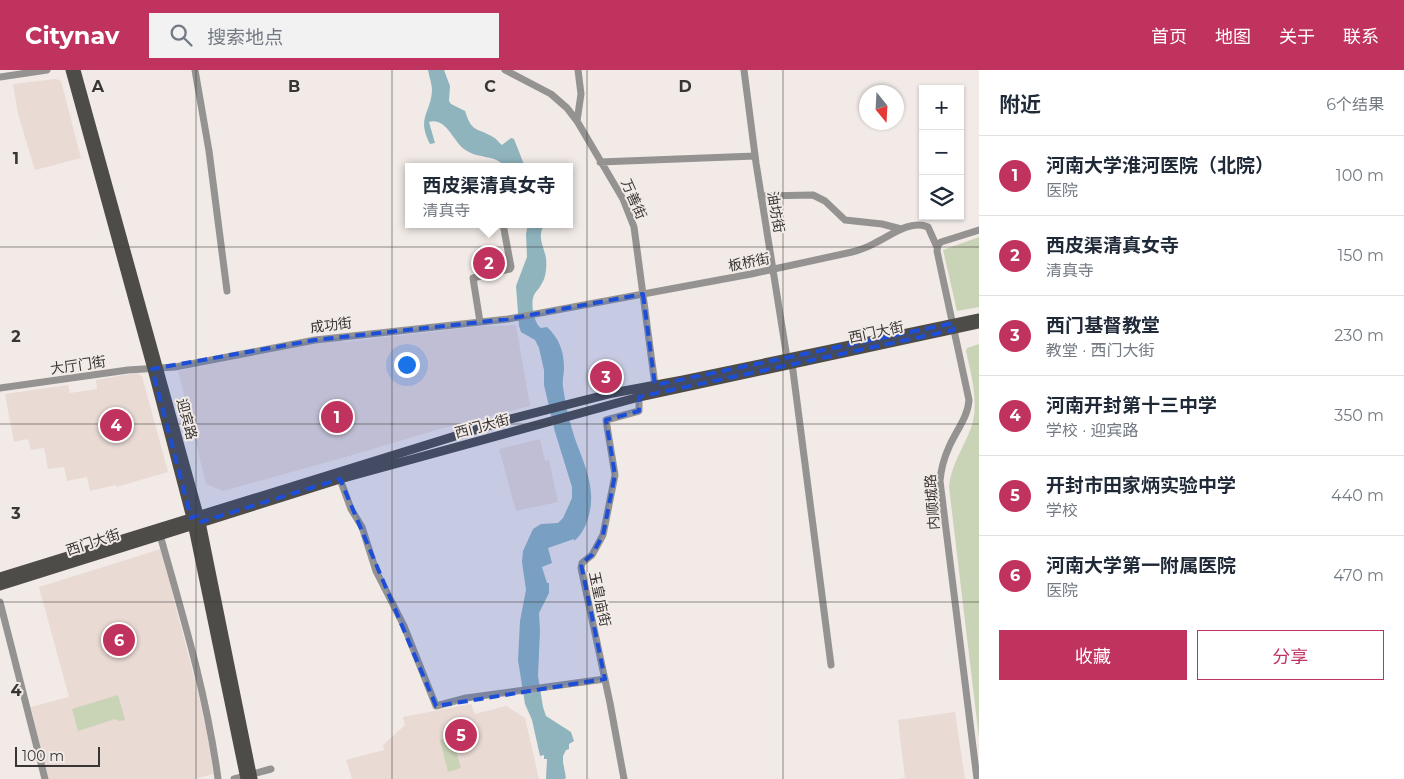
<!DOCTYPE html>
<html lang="zh">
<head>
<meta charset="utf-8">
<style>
	:root { --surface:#fff; --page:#f2f2f3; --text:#1f2937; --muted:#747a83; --line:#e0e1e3; --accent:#c1335f }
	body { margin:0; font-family:Montserrat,"Noto Sans SC",sans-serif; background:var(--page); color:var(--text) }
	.controls { position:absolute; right:15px; top:15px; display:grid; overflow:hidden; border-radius:0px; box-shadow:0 1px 4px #0004 }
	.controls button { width:45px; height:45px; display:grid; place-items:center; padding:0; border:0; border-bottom:1px solid var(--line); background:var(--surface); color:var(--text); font:25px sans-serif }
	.compass { position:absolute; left:859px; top:15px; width:45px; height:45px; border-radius:50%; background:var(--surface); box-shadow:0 1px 4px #0004; rotate:162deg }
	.scale { position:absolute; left:15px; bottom:12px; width:85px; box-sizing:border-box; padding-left:5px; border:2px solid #383634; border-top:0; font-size:14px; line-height:18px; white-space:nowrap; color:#383634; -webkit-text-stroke:4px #f1eae7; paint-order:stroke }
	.you { position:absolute; left:406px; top:294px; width:18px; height:18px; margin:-12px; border:4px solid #fff; border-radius:50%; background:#1a73e8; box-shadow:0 0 0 8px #1a73e833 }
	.badge { display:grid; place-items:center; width:32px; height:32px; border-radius:50%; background:var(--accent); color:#fff; font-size:16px; font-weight:700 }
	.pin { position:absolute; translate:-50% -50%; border:2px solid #fff; box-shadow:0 1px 5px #0006 }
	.popup { position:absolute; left:405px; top:93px; width:168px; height:65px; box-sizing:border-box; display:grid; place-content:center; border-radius:0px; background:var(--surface); filter:drop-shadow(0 1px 4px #0005); font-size:16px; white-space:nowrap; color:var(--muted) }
	.popup b { font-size:19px; color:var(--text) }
	.popup::after { content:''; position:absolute; left:50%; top:100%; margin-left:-10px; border:10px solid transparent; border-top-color:var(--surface) }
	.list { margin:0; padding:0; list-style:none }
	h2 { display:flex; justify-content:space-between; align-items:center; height:65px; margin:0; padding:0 20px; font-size:21px }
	h2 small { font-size:16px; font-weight:400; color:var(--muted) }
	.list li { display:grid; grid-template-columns:32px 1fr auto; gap:15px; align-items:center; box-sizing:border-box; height:80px; padding:0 20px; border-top:1px solid var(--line) }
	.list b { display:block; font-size:19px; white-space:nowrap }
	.list p { margin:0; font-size:16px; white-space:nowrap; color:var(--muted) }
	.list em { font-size:16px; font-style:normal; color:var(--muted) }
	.actions { display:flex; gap:10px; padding:15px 20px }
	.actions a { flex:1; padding:11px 0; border:1px solid var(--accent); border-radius:0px; text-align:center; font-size:18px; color:var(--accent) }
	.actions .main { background:var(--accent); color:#fff }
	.icon { flex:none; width:28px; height:28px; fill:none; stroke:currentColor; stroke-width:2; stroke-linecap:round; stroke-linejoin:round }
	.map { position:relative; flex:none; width:979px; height:709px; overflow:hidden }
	header { display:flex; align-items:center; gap:30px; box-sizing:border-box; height:70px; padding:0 25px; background:var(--accent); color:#fff }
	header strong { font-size:24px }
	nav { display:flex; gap:28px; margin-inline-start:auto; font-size:18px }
	.search { width:350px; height:45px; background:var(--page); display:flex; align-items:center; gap:12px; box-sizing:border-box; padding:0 18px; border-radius:0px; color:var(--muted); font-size:19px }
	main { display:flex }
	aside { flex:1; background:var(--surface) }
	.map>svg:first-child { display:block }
	.built { fill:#e9dad4 }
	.green { fill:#c9d3b5 }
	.water { fill:#90b4be }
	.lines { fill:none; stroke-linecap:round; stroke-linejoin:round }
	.minor { stroke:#949391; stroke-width:7 }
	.major { stroke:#4e4c48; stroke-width:9 }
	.marked { fill:#1d4ed8; fill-opacity:0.2; stroke:#1d4ed8; stroke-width:4; stroke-dasharray:10 6; stroke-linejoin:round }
	.grid { fill:none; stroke:#383634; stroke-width:1; stroke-opacity:0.55 }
	.labels { text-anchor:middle; stroke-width:4; stroke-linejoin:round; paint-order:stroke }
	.street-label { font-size:14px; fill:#383634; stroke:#f1eae7 }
	.grid-label { font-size:16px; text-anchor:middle; font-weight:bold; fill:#383634; stroke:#f1eae7; stroke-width:4; stroke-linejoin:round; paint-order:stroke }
</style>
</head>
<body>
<header>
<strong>Citynav</strong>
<div class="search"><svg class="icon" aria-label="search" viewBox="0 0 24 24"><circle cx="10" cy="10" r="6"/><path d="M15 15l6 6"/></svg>搜索地点</div>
<nav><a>首页</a><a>地图</a><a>关于</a><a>联系</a></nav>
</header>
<main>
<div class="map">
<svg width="979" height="709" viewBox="0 0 979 709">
	<rect width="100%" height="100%" fill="#f1eae7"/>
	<path class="built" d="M56,9l5,2 20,77 -46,12 -17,-56 -5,-30z
		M516,255l14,81 -90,23 -91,27 -126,35 -17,-7 -28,-113 113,-24 51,-8 1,3 140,-16z
		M137,303l5,3 26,96 -52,15v-2l-26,6 -3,-14 -20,4 -3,-14 -16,2 -4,-21 -13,2 -3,-11 -14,3 -9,-48 63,-9 2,8 27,-4 -1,-9z
		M540,369l5,22 4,-1 9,42 -42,9 -17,-62z
		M161,479l37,144 10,45 5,36 -18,5h-147l-17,-72 38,-10 -30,-110z
		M471,634l4,10 31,-8 19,12 14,61h-187l-6,-19 38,-10 -1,-5 22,-20 -2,-8z
		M955,642l10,67h-68l8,-1 -7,-58z"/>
	<path class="green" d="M979,167v70l-22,4 -14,-61z
		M979,274v394l-30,-251c2,-23 16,-41 23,-62 7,-25 -1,-50 -6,-74l1,-3z
		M118,625l7,25 -6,1 -4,-2 -37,12 -6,-22z
		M452,667l9,31 -13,4 -8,-32z"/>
	<path class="water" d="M428,0h16l6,16 -1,15 2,3 14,7c7,22 11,16 28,26 4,2 6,6 9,8l9,-7 3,1 11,28h-19c-13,-14 -28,-7 -42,-18 -11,-8 -18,-32 -35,-27l6,21 -5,1c-14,-27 1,-30 2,-54 0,-6 -3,-14 -4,-20z
		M528,154h17c-9,12 -1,22 1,34 1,9 0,20 -5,27 -2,4 -5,6 -7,10 -4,9 0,28 7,33l6,-1c12,11 17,24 17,41 0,7 -2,12 -1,19 2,14 5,29 9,42 7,25 21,47 19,74 -1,12 -6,30 -17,38v-2l-26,9 4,15 -10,4 5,16h2v10l-10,20 1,18 -2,45 5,31 3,9 25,16 3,9 -5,3v5l-3,1 -3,6v6l3,16 -2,1h-18l1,-20h-3v-4l-4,1 -8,-36 -7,-16 -7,-44 2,-39 6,-31 -4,-28 1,-11 10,-22 8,-5 17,-1 5,-5 9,-20v-11l-17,-55 -11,-47v-15l-5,-22 -4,-8 -14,-8 -2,-6 -3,-40 11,-29 -1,-23z"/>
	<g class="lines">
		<path class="minor" d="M195,0l14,81 18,140
			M505,0l46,24 16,14 10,13 46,78 11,28 21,158
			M744,0l12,93 31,195
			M0,7l47,-7
			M577,51l4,-27 -3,-24
			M600,92l155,-6
			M761,126l52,-1 12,6 20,19 37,4 19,5
			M480,252l-7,-44 37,-9 1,-2 -8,-43
			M792,293l39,302
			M0,318l128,-18 47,-3 140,-27 193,-21 243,-45 101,-22c8,-2 16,-5 23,-9 15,-7 36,-24 53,-16l9,20
			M340,409l11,30 11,18 14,44 28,55 32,80 30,-8 139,-19
			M160,465c23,81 47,161 58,244
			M0,532l45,177
			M234,709l37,-10
			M624,709l-14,-76 -29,-135 1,-5 10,-8 11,-20 12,-60 -9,-55 33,-9v-14
			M977,709l-37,-298c1,-12 4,-23 9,-34 7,-16 19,-30 20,-47l-32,-149 1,-6 3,-3 38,-12"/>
		<path class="major" d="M70,0l82,299 39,149 54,261
			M76,0l125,452 52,257
			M0,507l507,-157 106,-27 70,-13 296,-62
			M0,516l340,-107 299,-82 340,-73"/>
	</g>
	<path class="marked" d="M643,224l12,91 298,-62 1,7 -315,67v14l-33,9 9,55 -12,60 -11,20 -11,9 24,115 -169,27 -96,-227 -139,43 -2,-7 -8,3 -39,-149 163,-29 193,-21z"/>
	<path class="grid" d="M196,0v709M392,0v709M587,0v709M783,0v709M0,177h979M0,354h979M0,532h979"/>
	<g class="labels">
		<g class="street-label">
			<text transform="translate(634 129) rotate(66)" y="5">万善街</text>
			<text transform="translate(776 142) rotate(80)" y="5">油坊街</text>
			<text transform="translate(749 192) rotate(-11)" y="5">板桥街</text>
			<text transform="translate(331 255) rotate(-7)" y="5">成功街</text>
			<text transform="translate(876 262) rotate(-12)" y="5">西门大街</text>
			<text transform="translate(78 295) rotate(-8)" y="5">大厅门街</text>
			<text transform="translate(187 349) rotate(75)" y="5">迎宾路</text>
			<text transform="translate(482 356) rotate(-15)" y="5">西门大街</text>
			<text transform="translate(932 432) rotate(-94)" y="5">内顺城路</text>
			<text transform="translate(93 472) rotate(-18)" y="5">西门大街</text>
			<text transform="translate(600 529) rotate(78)" y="5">玉皇庙街</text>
		</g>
	</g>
	<g class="grid-label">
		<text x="98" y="22">A</text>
		<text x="294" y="22">B</text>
		<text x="490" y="22">C</text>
		<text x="685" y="22">D</text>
		<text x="16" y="94">1</text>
		<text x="16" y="272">2</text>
		<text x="16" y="449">3</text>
		<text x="16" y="626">4</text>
	</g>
</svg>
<div class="controls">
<button>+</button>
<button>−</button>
<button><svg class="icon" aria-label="layers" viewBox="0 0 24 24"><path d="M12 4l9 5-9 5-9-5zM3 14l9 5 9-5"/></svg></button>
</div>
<svg class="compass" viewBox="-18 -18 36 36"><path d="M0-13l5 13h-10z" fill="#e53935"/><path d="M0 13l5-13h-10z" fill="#747a83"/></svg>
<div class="scale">100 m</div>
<div class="you"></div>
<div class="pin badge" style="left:337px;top:347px">1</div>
<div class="pin badge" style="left:489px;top:193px">2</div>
<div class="popup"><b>西皮渠清真女寺</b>清真寺</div>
<div class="pin badge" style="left:606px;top:307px">3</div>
<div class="pin badge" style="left:116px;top:355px">4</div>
<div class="pin badge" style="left:461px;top:665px">5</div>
<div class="pin badge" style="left:119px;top:570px">6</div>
</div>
<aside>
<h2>附近<small>6个结果</small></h2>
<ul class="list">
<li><span class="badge">1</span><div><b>河南大学淮河医院（北院）</b><p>医院</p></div><em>100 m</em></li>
<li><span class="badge">2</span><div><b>西皮渠清真女寺</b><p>清真寺</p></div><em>150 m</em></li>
<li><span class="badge">3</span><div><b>西门基督教堂</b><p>教堂 · 西门大街</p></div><em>230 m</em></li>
<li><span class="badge">4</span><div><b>河南开封第十三中学</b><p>学校 · 迎宾路</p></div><em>350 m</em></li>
<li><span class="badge">5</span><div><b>开封市田家炳实验中学</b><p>学校</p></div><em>440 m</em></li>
<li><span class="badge">6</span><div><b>河南大学第一附属医院</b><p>医院</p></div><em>470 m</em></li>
</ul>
<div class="actions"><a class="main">收藏</a><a>分享</a></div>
</aside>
</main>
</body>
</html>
